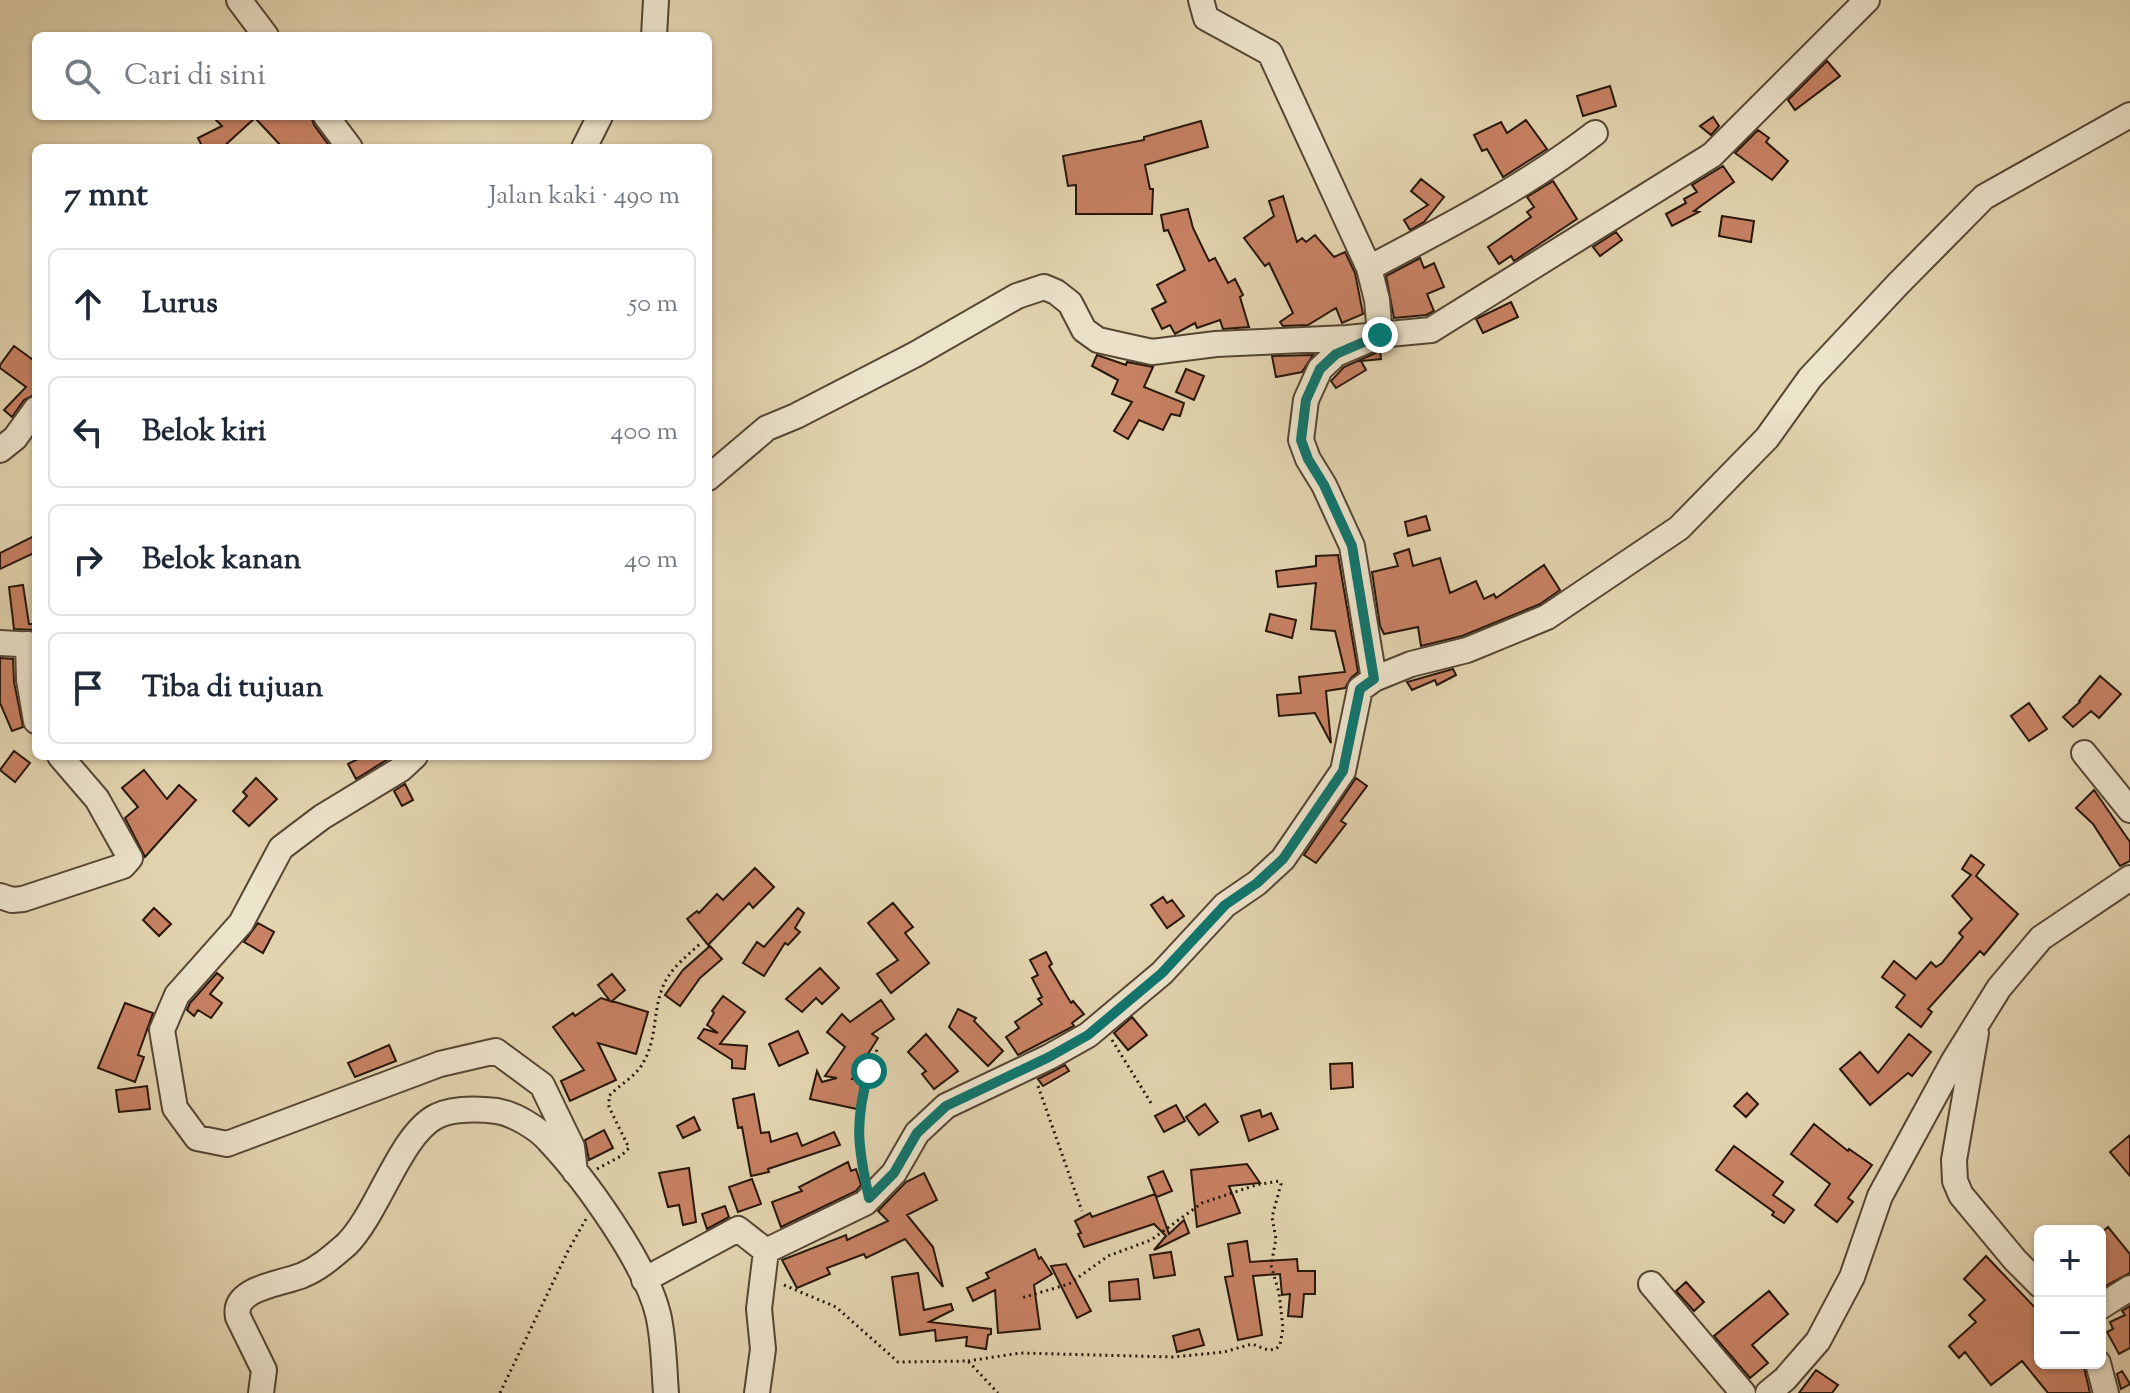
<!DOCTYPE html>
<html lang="id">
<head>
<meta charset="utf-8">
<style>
	:root { --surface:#fff; --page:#f2f2f3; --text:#1f2937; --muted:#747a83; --line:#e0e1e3 }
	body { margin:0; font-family:"Sorts Mill Goudy",serif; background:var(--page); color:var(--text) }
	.controls { position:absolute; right:24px; bottom:24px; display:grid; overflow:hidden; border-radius:12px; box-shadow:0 2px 6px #0004 }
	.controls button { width:72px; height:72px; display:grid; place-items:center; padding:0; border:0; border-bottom:2px solid var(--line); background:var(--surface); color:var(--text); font:40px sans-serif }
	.stop { position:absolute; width:24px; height:24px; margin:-18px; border:6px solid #0f766e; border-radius:50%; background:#fff }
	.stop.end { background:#0f766e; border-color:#fff; box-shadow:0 2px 8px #0008 }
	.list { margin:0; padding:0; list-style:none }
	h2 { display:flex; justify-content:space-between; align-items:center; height:104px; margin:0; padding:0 32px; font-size:34px }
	h2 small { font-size:26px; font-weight:400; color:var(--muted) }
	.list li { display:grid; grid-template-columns:52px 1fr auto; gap:24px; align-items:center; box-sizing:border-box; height:112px; margin:0 16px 16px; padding:0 16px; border:2px solid var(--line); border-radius:12px }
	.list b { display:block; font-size:30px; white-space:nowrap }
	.list em { font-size:26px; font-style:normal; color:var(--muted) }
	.icon { flex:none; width:44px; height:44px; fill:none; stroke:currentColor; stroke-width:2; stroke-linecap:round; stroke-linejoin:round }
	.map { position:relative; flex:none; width:2130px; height:1393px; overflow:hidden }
	.search { position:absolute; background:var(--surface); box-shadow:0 2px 6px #0004; left:32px; top:32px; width:680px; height:88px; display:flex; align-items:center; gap:20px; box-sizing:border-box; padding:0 28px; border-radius:12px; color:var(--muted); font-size:30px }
	.panel { position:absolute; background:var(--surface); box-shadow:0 2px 6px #0004; left:32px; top:144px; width:680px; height:616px; border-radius:12px }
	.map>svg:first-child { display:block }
	.building { fill:#c78163; stroke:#27160b; stroke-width:2 }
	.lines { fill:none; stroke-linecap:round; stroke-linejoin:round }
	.minor-casing { stroke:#564634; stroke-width:28 }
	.path { stroke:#27160b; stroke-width:3; stroke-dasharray:2 4; stroke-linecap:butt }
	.minor { stroke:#ece3cb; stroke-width:24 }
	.route { stroke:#0f766e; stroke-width:10 }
</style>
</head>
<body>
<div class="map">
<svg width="2130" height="1393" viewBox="0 0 2130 1393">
	<rect width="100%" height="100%" fill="#e2d4af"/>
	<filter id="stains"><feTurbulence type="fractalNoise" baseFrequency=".0025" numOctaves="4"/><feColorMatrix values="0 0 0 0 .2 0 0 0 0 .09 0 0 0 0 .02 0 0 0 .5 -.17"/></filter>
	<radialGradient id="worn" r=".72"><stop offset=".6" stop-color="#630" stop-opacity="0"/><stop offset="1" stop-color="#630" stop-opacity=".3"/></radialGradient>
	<path class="building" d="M1827,61l13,15 -45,34 -7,-10z
		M1610,86l6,20 -33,10 -6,-20z
		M212,116h99l3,9 17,23h-48l-28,-30 -33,30h-19l-5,-10 24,-12z
		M1713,117l6,9 -8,9 -11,-9z
		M1526,120l21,29 -44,28 -16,-28 -5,2 -8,-16 27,-13 6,11z
		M1201,121l7,26 -63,18 5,24h3l-1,25h-76v-29l-8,1 -5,-30 81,-16v-3z
		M1758,130l11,8 -3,4 22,19 -16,19 -37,-27z
		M1723,166l11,16 -40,29 5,1 -27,14 -6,-12 20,-11 -2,-4 13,-7 -5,-7z
		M1421,179l23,18 -20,25 -14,8 -6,-10 24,-15 -17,-14z
		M1553,181l24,38 -63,42 -3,-5 -12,8 -11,-17 43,-30 -4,-5 7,-5 -7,-10z
		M1283,196l14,46 5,-4 4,4 9,-7 19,22 11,-5 10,21 8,41 -21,9 -6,-15 -28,17 -25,1 -3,-4 13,-9 -24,-50 -4,3 -21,-28 30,-22 -5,-15z
		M1188,209l5,19 16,33 6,-3 13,25 7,-4 8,16 -3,2 9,30 -26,2 -3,-9 -23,8 -2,-5 -20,11 -5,-9 -8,4 -10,-20 14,-7 -9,-17 28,-15 -17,-40 -4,1 -3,-16z
		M1722,216l32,5 -3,21 -32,-6z
		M1616,232l6,8 -22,16 -7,-9z
		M1420,258l4,10 10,-5 10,24 -17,7 7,17 -8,4 -32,3 -8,-42z
		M1511,302l7,15 -35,16 -7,-14z
		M14,346l22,16v32l-12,6 -12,17 -8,-7 22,-23 -26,-19v-3z
		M1380,351l1,8 -20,2 5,9 -30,18 -5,-7 13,-14z
		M1097,355l29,10 1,-3 26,5 -9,20 40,16 -4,13 -9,-2 -8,16 -24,-10 -11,19 -14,-8 18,-29 -20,-8 6,-14 -26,-14z
		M1313,355l-11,17 -26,5 -4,-21z
		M1186,369l18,7 -10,24 -18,-8z
		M1426,516l4,14 -22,6 -3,-14z
		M36,535v17l-36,17v-16z
		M1409,549l4,17 27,-8 10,35 26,-12 8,18 10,-5 2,4 48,-33 16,25 -20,14 -78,32 -41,10 -3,-19 -34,7 -4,-8 -8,-54 26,-6 -4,-12z
		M1338,555l20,117 -7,6 -6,10 -19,3 5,52 -16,-30 -36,3 -2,-21 24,-2 -2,-16 46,-5 -10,-41 -24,-2 5,-46 -38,4 -2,-16 40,-5v-10z
		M23,585l6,39h7v6l-22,-1 -5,-42z
		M1270,614l26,6 -4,18 -26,-7z
		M0,658l13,1 1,23 9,45 -11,4 -12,-28z
		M1453,669l3,6 -19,10 -2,-5 -23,10 -5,-8z
		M2100,676l21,18 -22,24 -8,-7 -18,16 -10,-10 17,-15 -1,-1z
		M2029,703l18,26 -18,12 -18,-25z
		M14,751l16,12 -15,19 -15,-12z
		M364,756h29l-37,23 -8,-15z
		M144,770l23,29 12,-14 17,15 -51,57 -20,-39 13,-11 -16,-19z
		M256,778l21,21 -28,27 -16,-15 14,-15 -4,-4z
		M1356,778l11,8 -26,35 5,3 -30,39 -12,-8z
		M405,784l8,16 -11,6 -8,-15z
		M2094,790l36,52v19l-10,5 -27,-42 -17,-16z
		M1971,855l13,10 -8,11 42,38 -34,41 -4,-4 -52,58 4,3 -11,15 -25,-20 9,-12 -23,-18 12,-16 22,18 15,-17 5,5 6,-4 21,-26 -4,-4 13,-14 -20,-23 19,-21 -9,-6z
		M755,868l19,19 -21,21 -4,-5 -41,42 -21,-26 10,-8 2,2 18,-19 6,6z
		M1163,897l4,6 5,-3 12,16 -17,12 -16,-23z
		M893,903l20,24 -8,6 24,30 -38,30 -14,-19 21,-14 -30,-37z
		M154,908l17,16 -12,12 -16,-16z
		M798,908l6,5 -9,15 5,4 -12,13 -3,-2 -21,33 -21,-13 14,-21 7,5z
		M258,923l16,9 -11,21 -19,-11z
		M710,946l12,13 -22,19 -20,28 -15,-11 18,-25z
		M1046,952l6,12 -3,2 22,37 2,-2 11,13 -12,9 2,3 -56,29 -12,-18 13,-9 -4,-6 27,-18 -4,-5 4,-2 -10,-19 6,-3 -8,-15z
		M820,968l19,20 -17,16 -6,-6 -14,14 -16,-13z
		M217,973l6,5 -13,16 12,9 -11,15 -13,-8 -4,6 -7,-6 3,-7z
		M612,974l13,16 -13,11 36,11 -12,42 -38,-11 18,37 -46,21 -9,-20 23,-11 -31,-43 20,-14 2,3 26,-18 9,3 -12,-16z
		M723,996l22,16 -25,32 27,2 -2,23 -13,-1v-8l-34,-22 6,-9 14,4 -11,-8 7,-12 -2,-2z
		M881,1000l13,19 -22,15 6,4 -26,41 10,1 -5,29 -47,-10 7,-28 5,11 15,-4 -12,-2 20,-29 -18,-15 15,-18 8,8z
		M125,1003l28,10 -15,42 6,2 -9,25 -37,-14z
		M958,1009l18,9 -2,3 29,30 -15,15 -39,-39z
		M1132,1017l15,18 -19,15 -14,-17z
		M798,1031l10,22 -29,13 -10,-22z
		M926,1034l32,37 -24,18 -12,-15 4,-3 -18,-19z
		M1909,1034l22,18 -19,24 -4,-3 -38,32 -30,-36 20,-17 18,21z
		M389,1045l7,16 -41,16 -7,-14z
		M1352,1063l1,24 -22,2 -1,-25z
		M1065,1065l4,6 -26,15 -5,-7z
		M147,1086l3,23 -31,3 -3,-22z
		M1747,1093l11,11 -12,13 -12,-11z
		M754,1094l7,39 8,-1 2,10 26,-9 5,13 32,-14 6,13 -72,24 1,3 -18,4 -9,-49 -4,1 -5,-29z
		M1205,1104l13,18 -19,13 -13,-18z
		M1176,1105l9,16 -21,11 -9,-16z
		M1260,1110l2,7 9,-4 7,16 -29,12 -8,-25z
		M694,1117l6,13 -17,8 -6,-12z
		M1814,1124l34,27 1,-2 23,16 -24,33 5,4 -16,20 -22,-17 15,-21 -39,-30z
		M604,1130l9,18 -24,12 -4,-20z
		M2130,1135v41l-20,-24z
		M1734,1146l49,36 -10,13 21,15 -10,13 -12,-8 2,-3 -58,-42z
		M848,1162l3,9 5,-2 5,16 -5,6 -75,36 -9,-25 30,-11 -3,-4z
		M1247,1164l13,19 -31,3 11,27 -43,14 -6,-57z
		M689,1168l7,54 -13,3 -4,-20 -11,2 -9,-34z
		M1163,1171l9,20 -15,6 -2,-3 14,40 15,-14 5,13 -35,17 12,-14 -12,-12 -70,23 -6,-13 3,-1 -6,-12 15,-8 2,4 63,-23 -7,-17z
		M924,1173l13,27 -30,15 26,32 10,40 -38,-48 -39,19 -2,-4 -37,14 3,6 -33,14 -15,-28 64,-25 1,5 41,-19 -10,-10 28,-29z
		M752,1179l9,25 -23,8 -9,-25z
		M725,1206l4,11 -22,12 -5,-15z
		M2108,1227l22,27v19l-28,15 -2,-3v-51z
		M1247,1241l3,21 47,-3 1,12h17v23h-11l-2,23 -14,-1 2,-22 -8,1 -2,-21 -27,2 9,59 -24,5 -13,-63 8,-1 -5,-32z
		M1035,1249l4,10 2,-2 11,17 -18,11 6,44 -42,4 -3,-43 -22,11 -6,-13 22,-10 -3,-5z
		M1171,1252l4,23 -21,3 -4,-23z
		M1986,1256l54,57v50h43l7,30h-42l-26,-32 -31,24 -26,-33 -6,6 -10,-12 27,-24 -7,-7 16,-15 -21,-21z
		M1066,1264l25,47 -14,7 -26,-52z
		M918,1273l6,37 27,-6 2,6 -24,12 62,7v5l-3,1 -2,14 -20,-3 1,-9 -31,4 -1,-11 -35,5 -8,-58z
		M1138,1279l2,20 -30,2 -1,-19z
		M1686,1282l18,20 -10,9 -18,-20z
		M1769,1291l19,23 -36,31 16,18 -18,15 -36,-42z
		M2130,1306v42l-11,6 -12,-22 6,-3 -3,-7 15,-7 -3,-4z
		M1199,1329l5,16 -27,7 -4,-16z
		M1816,1370l22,15 -6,8h-33z
		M2122,1371l8,13 -9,5 -4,-15z"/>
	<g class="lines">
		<defs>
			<path id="minor" d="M239,0l27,36
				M1201,0l5,18 64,35 99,215 8,32 3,35 -44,19 -16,15 -14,31 -5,40 7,19 16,26 28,61 22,133
				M654,36l2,-36
				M326,116l24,32
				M584,148l16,-32
				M1369,268c78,-41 156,-81 226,-135
				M0,450l15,-12 21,-29
				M708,478l59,-50 29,-12 120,-62 101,-58 27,-9 12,5 14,11 14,27 14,10 54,12 64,-8 131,-6 84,-8 281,-175 155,-155
				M0,643l36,2
				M28,644l1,36 7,41
				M2084,753l46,57
				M415,756l-14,13 -79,48 -41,31 -40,75 -64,72 -15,35 13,78 22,30 30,6 213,-80 56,-13 46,34 30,62 3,25
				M0,896l12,4 11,-1 100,-33 7,-8 -33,-59 -37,-43
				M1976,1033l-22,127 1,21 6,14 54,65 25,25
				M644,1280l94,-51 28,22
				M1651,1284l92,109
				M2100,1307l30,-19
				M2098,1363l8,30
				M261,1393l3,-23 -26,-53c-6,-30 45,-33 65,-42 17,-7 30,-19 44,-31 31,-31 54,-111 90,-128 16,-8 43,-7 60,-5 17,3 41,17 52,30 36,38 97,123 109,173 6,25 6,54 8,79
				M757,1393l6,-44 -4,-40 7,-58 99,-48 29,-30 23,-40 29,-27 103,-49 39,-22 74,-62 63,-68 32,-22 26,-24 60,-88 17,-82 14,-10 37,-15 56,-14 80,-33 132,-89 88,-90 43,-60 88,-94 86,-87 146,-82
				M1768,1393l17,-14 33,-38 34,-64 28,-81 73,-134 46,-74 42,-50 89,-60"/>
		</defs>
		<use href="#minor" class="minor-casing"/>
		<path class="path" d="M1112,1040l39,63
			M1038,1086l44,125
			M597,1169l24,-13 8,-8 -20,-41v-11c11,-12 28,-20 35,-35 13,-23 9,-49 18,-72 7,-20 25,-33 40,-47
			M864,1175c-11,-49 -3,-82 14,-128
			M784,1285l52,22 62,55 70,-1 30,32
			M968,1361l52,-8 153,4 51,-5 28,-8 16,6 8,-1 4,-4 3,-17 -4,-35 -8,-28 5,-26 -4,-22 9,-33 -2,-3 -23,4 -54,18 -51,37 -43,16 -39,28 -48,14
			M500,1393l68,-142 18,-32"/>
		<use href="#minor" class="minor"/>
	</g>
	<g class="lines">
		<path class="route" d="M869,1071c-15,51 -11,77 0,127l25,-25 23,-40 29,-27 103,-49 39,-22 74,-62 63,-68 32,-22 26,-24 60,-88 17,-82 14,-10 -22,-133 -28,-61 -16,-26 -7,-19 5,-40 14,-31 16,-15 44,-19"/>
	</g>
	<rect width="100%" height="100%" filter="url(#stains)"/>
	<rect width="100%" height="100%" fill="url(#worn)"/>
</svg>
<div class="controls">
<button>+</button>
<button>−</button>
</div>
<div class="stop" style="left:869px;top:1071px"></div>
<div class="stop end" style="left:1380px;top:335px"></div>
<div class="search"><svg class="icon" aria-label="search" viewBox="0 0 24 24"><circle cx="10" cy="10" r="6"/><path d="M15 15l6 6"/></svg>Cari di sini</div>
<section class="panel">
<h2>7 mnt<small>Jalan kaki · 490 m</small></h2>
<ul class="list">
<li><svg class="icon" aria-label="ahead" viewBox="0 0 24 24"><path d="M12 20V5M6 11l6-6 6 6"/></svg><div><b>Lurus</b></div><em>50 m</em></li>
<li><svg class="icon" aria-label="left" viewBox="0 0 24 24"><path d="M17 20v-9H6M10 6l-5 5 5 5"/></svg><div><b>Belok kiri</b></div><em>400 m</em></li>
<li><svg class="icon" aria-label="right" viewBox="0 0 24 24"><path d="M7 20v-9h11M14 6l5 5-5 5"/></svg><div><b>Belok kanan</b></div><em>40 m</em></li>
<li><svg class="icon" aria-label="arrive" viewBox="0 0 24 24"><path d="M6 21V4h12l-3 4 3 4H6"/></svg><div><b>Tiba di tujuan</b></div></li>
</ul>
</section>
</div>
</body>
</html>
